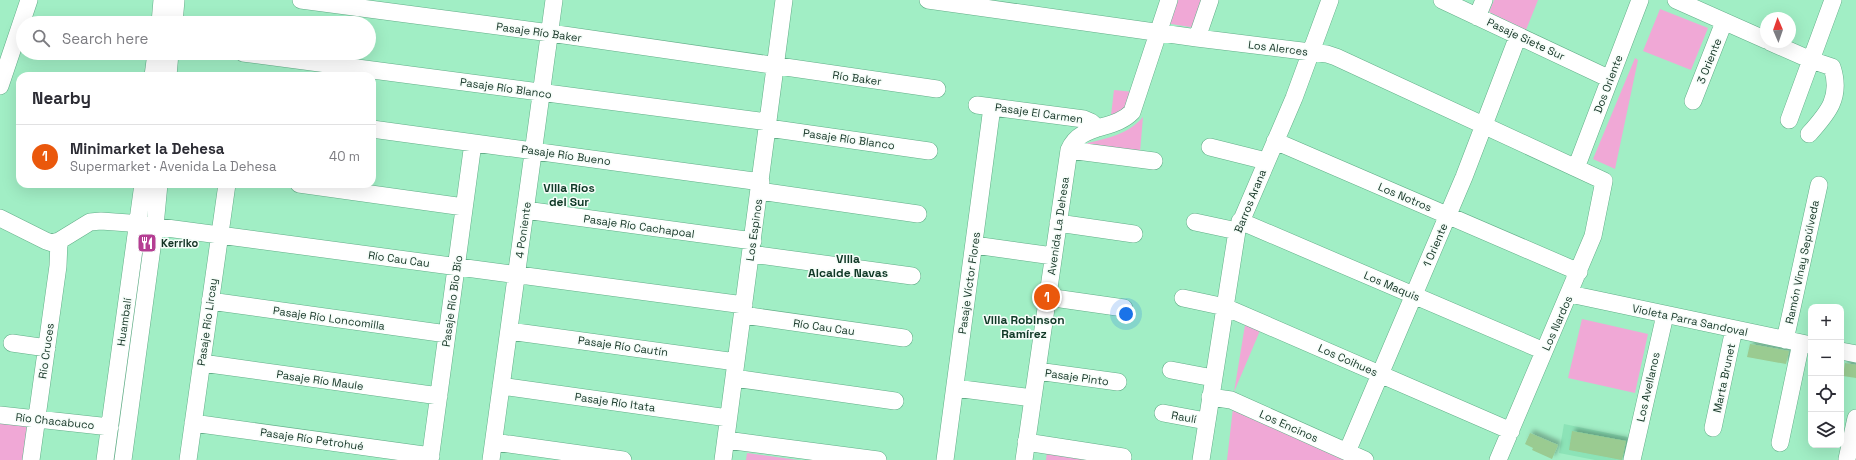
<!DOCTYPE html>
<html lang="en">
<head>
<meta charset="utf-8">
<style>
	:root { --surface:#fff; --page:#f7f7f7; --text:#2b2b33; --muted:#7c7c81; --line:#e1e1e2; --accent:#ea580c }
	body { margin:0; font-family:"Space Grotesk",sans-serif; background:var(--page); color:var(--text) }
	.controls { position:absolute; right:12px; bottom:12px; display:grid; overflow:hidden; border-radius:8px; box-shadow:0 4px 16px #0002 }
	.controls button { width:36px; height:36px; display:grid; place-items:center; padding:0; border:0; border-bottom:1px solid var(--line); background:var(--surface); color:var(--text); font:20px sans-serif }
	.compass { position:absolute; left:1760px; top:12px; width:36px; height:36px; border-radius:50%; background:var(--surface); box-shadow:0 4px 16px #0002; rotate:358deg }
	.you { position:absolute; left:1126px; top:314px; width:14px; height:14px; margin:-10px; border:3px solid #fff; border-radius:50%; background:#1a73e8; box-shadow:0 0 0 6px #1a73e833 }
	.badge { display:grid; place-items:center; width:26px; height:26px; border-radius:50%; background:var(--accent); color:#fff; font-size:13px; font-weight:700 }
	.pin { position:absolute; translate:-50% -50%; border:2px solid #fff; box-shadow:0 1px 4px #0006 }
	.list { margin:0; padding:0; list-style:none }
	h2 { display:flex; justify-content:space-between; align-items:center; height:52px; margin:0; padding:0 16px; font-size:17px }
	h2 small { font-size:13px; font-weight:400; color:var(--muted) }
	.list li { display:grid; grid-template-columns:26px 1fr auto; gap:12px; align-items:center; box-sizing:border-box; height:64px; padding:0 16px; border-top:1px solid var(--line) }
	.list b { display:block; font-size:15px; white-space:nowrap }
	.list p { margin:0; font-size:13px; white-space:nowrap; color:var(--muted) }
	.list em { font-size:13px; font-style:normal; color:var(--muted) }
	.icon { flex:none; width:22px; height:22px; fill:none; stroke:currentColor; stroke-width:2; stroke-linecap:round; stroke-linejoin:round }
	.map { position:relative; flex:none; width:1856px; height:460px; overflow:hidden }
	.search { position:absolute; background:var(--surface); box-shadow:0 4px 16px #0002; left:16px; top:16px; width:360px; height:44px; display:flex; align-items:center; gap:10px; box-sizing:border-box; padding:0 14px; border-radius:22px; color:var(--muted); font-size:15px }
	.panel { position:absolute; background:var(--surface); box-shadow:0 4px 16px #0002; left:16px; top:72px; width:360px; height:116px; border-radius:12px }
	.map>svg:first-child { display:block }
	.built { fill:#8ce3b7 }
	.green { fill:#f0a8d6 }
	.building { fill:#9acb91; filter:url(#shadow) }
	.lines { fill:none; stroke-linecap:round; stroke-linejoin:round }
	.minor-casing { stroke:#62ae88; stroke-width:18 }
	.minor { stroke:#fff; stroke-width:17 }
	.labels { text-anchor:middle; stroke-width:3; stroke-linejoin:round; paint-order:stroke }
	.street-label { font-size:11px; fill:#133324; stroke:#f6fdf9 }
	.poi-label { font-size:11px; font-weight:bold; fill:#133324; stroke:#f6fdf9; text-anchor:start }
	.neighbourhood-label { font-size:12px; font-weight:bold; fill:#0f3826; stroke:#f6fdf9 }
</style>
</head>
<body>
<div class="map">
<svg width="1856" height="460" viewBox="0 0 1856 460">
	<defs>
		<filter id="shadow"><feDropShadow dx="3.5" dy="-3.5" stdDeviation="2" flood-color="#0004"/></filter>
	</defs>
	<rect width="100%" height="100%" fill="#a1eec5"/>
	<path class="built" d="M1564,424l68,14 -4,22h-33l-36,-7z"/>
	<path class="green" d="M1173,0h32l-9,28 -31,-5z
		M1494,0h44l-12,30 -37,-18z
		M1660,9l48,19 -17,42 -48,-19z
		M1635,58l3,2 -23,109 -22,-10z
		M1114,90l20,2 -11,20 -12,3z
		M1143,117l-3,35 -56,-6 4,-3c22,-6 39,-8 55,-26z
		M1246,319l16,7 -28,66z
		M1582,319l66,15 -13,59 -67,-15z
		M1233,408l120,52h-126z
		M0,422l33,5 -5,33h-28z
		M1047,452l64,8h-65z
		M747,453l51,7h-52z"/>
	<path class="building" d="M1750,344l39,7 -3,13 -39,-7z
		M1845,363l11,2v13l-13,-2z
		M1572,431l54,10 -4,19 -53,-10z
		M1530,433l28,12 -6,14 -20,-9 1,-2 -8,-4z"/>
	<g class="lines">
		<defs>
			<path id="minor" d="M301,0l249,33 387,56
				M928,0l269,38 130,16 9,3 268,124 -11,55 -95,224
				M1442,0l168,79
				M1676,0l90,40
				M1477,17l7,-17
				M160,23l2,-23
				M174,23l2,-23
				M1197,38l13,-38
				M1770,42l41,18 21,7c10,30 -4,46 -23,67
				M243,53l525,69
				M153,76l3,-23
				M168,76l2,-23
				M0,86l29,-86
				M1693,101l31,-79
				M977,105l107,14 7,3 7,6
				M1789,120l44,-120
				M768,128l161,23
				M372,129l389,53
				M1275,141l304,131
				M1210,147l56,14
				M1069,150l85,11
				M1576,168l64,-168
				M299,184l165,23
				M759,191l159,23
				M525,210l228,31
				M0,218l46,23 6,2 7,-2 31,-19 11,-1 28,2 615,82
				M1240,221l304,130
				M1195,222l42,9
				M1058,223l76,11
				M974,245l79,11
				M751,254l161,22
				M1570,294l241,51
				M1047,297l77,11
				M1183,298l42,9 286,124
				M210,301l237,33
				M743,315l161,23
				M509,331l227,31
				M1785,340l34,-155
				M12,343l35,5
				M1841,351l15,3
				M202,363l237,33
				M1171,370l42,8
				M1037,371l81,11
				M734,378l161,23
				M501,386l227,32
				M955,388l78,10
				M1210,397l21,3 134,60
				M1163,413l43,8
				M0,415l110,12
				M193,423l238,33
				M1713,428l21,-99
				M726,440l152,20
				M494,442l129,18
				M1026,442l97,15
				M1780,443l21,-100
				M1347,452l117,-275 54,-141
				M1847,459l9,-41
				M31,460l27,-194 1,-25
				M105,460l38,-276
				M123,460l32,-234 4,-42
				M188,460l39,-276
				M430,460l43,-317
				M491,460l63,-460
				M723,460l61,-460
				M945,460l47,-353
				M1024,460l45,-310c11,-27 45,-19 63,-38l37,-112
				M1201,460l36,-229 57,-133 36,-98
				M1632,460l33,-145"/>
		</defs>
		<use href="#minor" class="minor-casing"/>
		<use href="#minor" class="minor"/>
	</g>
	<defs>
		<symbol id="restaurant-square" viewBox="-11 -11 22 22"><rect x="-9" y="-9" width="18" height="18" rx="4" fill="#b53e93" stroke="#f6fdf9"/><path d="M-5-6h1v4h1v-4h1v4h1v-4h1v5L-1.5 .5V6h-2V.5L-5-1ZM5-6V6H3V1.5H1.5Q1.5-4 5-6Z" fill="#fff"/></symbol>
	</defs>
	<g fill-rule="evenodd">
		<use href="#restaurant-square" x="136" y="232" width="22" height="22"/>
	</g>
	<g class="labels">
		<g class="street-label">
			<text transform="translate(539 32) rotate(8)" y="4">Pasaje Río Baker</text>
			<text transform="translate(1526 39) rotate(25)" y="4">Pasaje Siete Sur</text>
			<text transform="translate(1278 48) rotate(7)" y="4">Los Alerces</text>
			<text transform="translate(1709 61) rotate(-68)" y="4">3 Oriente</text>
			<text transform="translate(857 78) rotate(8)" y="4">Río Baker</text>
			<text transform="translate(1608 84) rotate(-69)" y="4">Dos Oriente</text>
			<text transform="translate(506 88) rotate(8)" y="4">Pasaje Río Blanco</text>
			<text transform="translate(1039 113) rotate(8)" y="4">Pasaje El Carmen</text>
			<text transform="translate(849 139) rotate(8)" y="4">Pasaje Río Blanco</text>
			<text transform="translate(566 155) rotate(8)" y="4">Pasaje Río Bueno</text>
			<text transform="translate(1405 197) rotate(23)" y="4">Los Notros</text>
			<text transform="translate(1250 201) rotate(-68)" y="4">Barros Arana</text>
			<text transform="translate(639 226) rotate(8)" y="4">Pasaje Río Cachapoal</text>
			<text transform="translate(1058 226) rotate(-82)" y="4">Avenida La Dehesa</text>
			<text transform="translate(523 230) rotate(-82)" y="4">4 Poniente</text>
			<text transform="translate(754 230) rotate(-82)" y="4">Los Espinos</text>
			<text transform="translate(1435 245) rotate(-67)" y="4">1 Oriente</text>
			<text transform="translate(399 259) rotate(8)" y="4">Río Cau Cau</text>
			<text transform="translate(1802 262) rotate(-78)" y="4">Ramón Vinay Sepúlveda</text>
			<text transform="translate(969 283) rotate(-82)" y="4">Pasaje Víctor Flores</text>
			<text transform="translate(1392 286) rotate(23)" y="4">Los Maquis</text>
			<text transform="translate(452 301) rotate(-82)" y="4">Pasaje Río Bio Bio</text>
			<text transform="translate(329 318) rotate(8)" y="4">Pasaje Río Loncomilla</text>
			<text transform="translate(1690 320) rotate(12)" y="4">Violeta Parra Sandoval</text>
			<text transform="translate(124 322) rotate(-82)" y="4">Huambalí</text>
			<text transform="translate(207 322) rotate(-82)" y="4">Pasaje Río Lircay</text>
			<text transform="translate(1557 323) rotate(-66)" y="4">Los Nardos</text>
			<text transform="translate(824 327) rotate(8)" y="4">Río Cau Cau</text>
			<text transform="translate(623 346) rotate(8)" y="4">Pasaje Río Cautín</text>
			<text transform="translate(46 351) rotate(-82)" y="4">Río Cruces</text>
			<text transform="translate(1348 360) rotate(24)" y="4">Los Coihues</text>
			<text transform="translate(1077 377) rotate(8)" y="4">Pasaje Pinto</text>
			<text transform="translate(1724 378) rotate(-78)" y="4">Marta Brunet</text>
			<text transform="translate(320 380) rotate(8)" y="4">Pasaje Río Maule</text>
			<text transform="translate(1648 387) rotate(-77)" y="4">Los Avellanos</text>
			<text transform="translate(615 402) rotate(8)" y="4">Pasaje Río Itata</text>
			<text transform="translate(1184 417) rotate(10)" y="4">Raulí</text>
			<text transform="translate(55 421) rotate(6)" y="4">Río Chacabuco</text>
			<text transform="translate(1289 426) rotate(24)" y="4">Los Encinos</text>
			<text transform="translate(312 439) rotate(8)" y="4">Pasaje Río Petrohué</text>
		</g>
		<g class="poi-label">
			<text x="161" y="247">Kerriko</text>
		</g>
		<g class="neighbourhood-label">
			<text x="569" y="192">Villa Ríos<tspan x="569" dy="14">del Sur</tspan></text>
			<text x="848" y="263">Villa<tspan x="848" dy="14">Alcalde Navas</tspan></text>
			<text x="1024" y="324">Villa Robinson<tspan x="1024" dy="14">Ramírez</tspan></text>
		</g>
	</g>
</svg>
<div class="controls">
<button>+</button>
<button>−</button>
<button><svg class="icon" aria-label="locate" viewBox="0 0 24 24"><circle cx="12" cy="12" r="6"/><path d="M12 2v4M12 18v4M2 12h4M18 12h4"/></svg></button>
<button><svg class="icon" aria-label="layers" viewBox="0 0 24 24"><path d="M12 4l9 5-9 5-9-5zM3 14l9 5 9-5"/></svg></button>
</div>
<svg class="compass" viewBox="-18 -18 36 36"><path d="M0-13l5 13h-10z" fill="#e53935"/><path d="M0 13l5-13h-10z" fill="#7c7c81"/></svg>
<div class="you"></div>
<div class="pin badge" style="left:1047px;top:297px">1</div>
<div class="search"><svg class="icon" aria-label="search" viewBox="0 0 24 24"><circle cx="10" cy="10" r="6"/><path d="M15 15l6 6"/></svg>Search here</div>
<section class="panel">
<h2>Nearby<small></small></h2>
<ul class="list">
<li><span class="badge">1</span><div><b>Minimarket la Dehesa</b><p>Supermarket · Avenida La Dehesa</p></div><em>40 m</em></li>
</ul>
</section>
</div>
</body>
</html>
